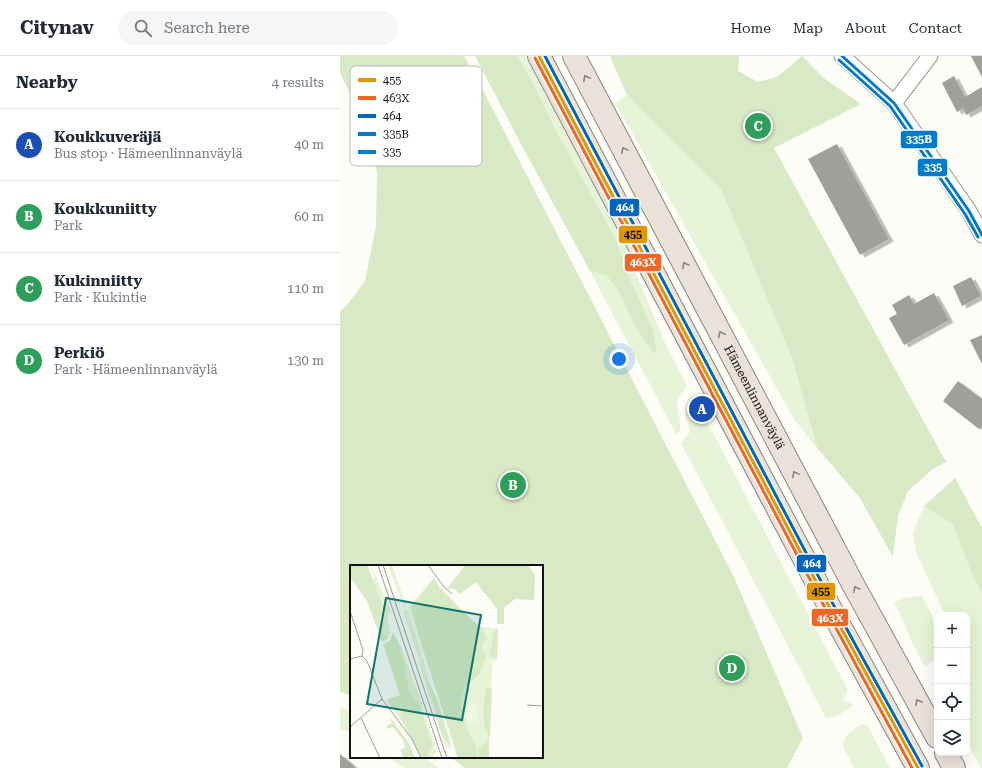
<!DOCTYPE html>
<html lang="en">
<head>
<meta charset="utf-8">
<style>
	:root { --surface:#fff; --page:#f6f6f7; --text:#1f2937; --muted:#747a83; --line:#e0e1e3; --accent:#ea580c }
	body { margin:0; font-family:"Roboto Serif",serif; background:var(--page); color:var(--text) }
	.controls { position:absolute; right:12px; bottom:12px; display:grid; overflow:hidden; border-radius:8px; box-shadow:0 4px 16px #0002 }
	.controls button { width:36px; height:36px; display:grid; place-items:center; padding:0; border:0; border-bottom:1px solid var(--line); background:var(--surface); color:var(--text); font:20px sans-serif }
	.you { position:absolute; left:279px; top:303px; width:14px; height:14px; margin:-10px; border:3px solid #fff; border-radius:50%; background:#1a73e8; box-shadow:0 0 0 6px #1a73e833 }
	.badge { display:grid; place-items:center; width:26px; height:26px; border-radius:50%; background:var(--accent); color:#fff; font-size:13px; font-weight:700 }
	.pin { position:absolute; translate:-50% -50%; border:2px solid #fff; box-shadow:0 1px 4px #0006 }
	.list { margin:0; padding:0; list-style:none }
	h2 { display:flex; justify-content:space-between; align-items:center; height:52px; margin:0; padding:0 16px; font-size:17px }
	h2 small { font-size:13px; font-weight:400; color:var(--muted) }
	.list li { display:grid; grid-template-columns:26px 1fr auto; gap:12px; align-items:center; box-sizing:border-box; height:72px; padding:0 16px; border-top:1px solid var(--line) }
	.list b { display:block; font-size:15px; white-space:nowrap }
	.list p { margin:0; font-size:13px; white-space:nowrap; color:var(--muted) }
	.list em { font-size:13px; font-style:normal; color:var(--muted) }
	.icon { flex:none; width:22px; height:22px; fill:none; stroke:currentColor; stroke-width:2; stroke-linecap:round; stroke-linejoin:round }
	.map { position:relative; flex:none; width:642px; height:712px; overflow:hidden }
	header { display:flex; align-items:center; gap:24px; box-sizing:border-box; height:56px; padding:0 20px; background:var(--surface); border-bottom:1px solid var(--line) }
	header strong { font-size:19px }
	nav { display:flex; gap:22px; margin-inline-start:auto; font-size:14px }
	.search { width:280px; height:36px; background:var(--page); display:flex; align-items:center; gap:10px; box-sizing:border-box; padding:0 14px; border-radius:22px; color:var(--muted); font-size:15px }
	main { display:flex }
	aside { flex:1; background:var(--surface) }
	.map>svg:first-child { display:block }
	.green { fill:#e7f3d7 }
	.forest { fill:#d8eac5 }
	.building { fill:#a19f9c; filter:url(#shadow) }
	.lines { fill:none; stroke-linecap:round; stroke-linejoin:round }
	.street-casing { stroke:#979795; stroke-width:17 }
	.highway-casing { stroke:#858482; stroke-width:24 }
	.street { stroke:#fffffe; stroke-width:15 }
	.highway { stroke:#eae1d8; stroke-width:22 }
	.bus-1-casing { stroke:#fff; stroke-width:6 }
	.bus-2-casing { stroke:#fff; stroke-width:6 }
	.bus-3-casing { stroke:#fff; stroke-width:6 }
	.bus-4-casing { stroke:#fff; stroke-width:6 }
	.bus-5-casing { stroke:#fff; stroke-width:6 }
	.bus-1 { stroke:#e09702; stroke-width:3 }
	.bus-2 { stroke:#f26522; stroke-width:3 }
	.bus-3 { stroke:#0065bd; stroke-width:3 }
	.bus-4 { stroke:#007ac9; stroke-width:3 }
	.bus-5 { stroke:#007ac9; stroke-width:3 }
	.oneway { stroke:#88837e }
	.labels { text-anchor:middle; stroke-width:4; stroke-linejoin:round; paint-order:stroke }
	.street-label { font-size:12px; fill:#111; stroke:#fff }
	.inset-road { fill:none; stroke:#9f9e9b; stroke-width:1 }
	.view { fill:#0f766e; fill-opacity:0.15; stroke:#0f766e; stroke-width:2 }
	.inset-edge { fill:none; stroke:#111; stroke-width:2 }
	.key { fill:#fff; stroke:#b8b8b8; stroke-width:1 }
	.key-label { font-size:11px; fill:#111 }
	.line-badge { stroke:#fff; stroke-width:1.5 }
	.badge-label { font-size:11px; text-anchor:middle; font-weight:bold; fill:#fff }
	.pale-badge-label { font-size:11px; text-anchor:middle; font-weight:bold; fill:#111 }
</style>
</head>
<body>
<header>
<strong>Citynav</strong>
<div class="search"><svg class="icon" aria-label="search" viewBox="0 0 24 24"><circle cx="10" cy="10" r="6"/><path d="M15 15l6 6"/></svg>Search here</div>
<nav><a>Home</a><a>Map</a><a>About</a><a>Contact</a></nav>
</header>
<main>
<aside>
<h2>Nearby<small>4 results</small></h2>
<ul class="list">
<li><span class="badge" style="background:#1a4fb4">A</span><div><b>Koukkuveräjä</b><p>Bus stop · Hämeenlinnanväylä</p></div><em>40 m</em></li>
<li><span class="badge" style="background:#2e9e5b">B</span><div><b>Koukkuniitty</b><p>Park</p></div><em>60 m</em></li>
<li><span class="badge" style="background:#2e9e5b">C</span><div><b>Kukinniitty</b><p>Park · Kukintie</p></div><em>110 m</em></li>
<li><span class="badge" style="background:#2e9e5b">D</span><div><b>Perkiö</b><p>Park · Hämeenlinnanväylä</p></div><em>130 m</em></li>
</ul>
</aside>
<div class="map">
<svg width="642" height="712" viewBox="0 0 642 712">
	<defs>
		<filter id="shadow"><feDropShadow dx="4.5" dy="2.5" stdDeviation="0" flood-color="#0004"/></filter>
	</defs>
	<rect width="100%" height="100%" fill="#fdfcf7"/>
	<path class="green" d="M178,0h7l30,55 68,132 43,102 21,41 -8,11 -2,6 3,19v10l-4,2 -86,-163 17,5 12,16 17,36 -8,-53 -11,-34 -59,-107 -22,-45z
		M287,39l94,94 71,169 25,90 -23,-29 -179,-316z
		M351,347l7,12 5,-1 145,276 -5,10 11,5c-9,6 -17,12 -28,13l-145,-275c2,-4 7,-6 8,-10 1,-7 -3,-14 -4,-20 0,-2 1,-6 2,-7z
		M584,450l29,19 20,52 9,16v175h-1l-14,-26v-127h-22l-29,-63 -3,-19z
		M582,540l10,19 5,21 -1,15 -2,8 -9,8 -12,-22 -8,-20 -11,-23 10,-4z
		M0,651l11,4v21l-11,-3z
		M526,667l24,45h-35c-4,-6 -9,-14 -11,-20 -3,-13 12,-21 22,-25z
		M48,701h36l15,11h-35z"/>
	<path class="forest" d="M0,0h124l23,42 247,479 69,161 -16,30h-322l-15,-11h92v-191h-191v129l-11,-3v-381l7,-6 18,-24 11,-55 1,-54 -20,-65 -17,-34z
		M135,0h43l18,33 22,45 59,107 11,34 24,53 5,23 -3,2 -18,-25 -17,-36 -12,-16 -17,-5 -68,-125z
		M270,0h129l-1,15 20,11 19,-5 25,-21 23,23 36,25 -87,44 172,314 -13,7 -25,22 -10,25 -5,41 -33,-59 -43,-50 -25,-90 -71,-169 -94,-94z
		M615,422l27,50v65l-9,-16 -20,-52 -29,-19z"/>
	<path class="building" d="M631,0h11v21z
		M614,20l11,21 17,-10v19l-16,9 -3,-7 -6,4 -15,-29z
		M497,88l52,95 -29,16 -52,-96z
		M631,221l10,19 -19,10 -9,-20z
		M594,237l15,27 -45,25 -15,-27 8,-4 -5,-9 17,-10 5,9z
		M642,279v29l-12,-24z
		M618,325l24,18v27l-3,3 -36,-28z
		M0,698l16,14h-16z"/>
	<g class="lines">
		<defs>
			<path id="street" d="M502,0l52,47 75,108 13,24
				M554,47l36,-47"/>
			<g id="highway">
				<path d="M199,0l290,550 89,162"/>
				<path id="s1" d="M234,0l280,530 83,151"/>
				<path d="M606,697l8,15"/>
			</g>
		</defs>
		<use href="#street" class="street-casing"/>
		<use href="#highway" class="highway-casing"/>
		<use href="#street" class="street"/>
		<use href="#highway" class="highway"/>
		<defs>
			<path id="bus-1" d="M199,0l290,550 89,162"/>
			<path id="bus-2" d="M195,2l290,550 87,160"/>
			<path id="bus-3" d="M205,0l288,548 89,162"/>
			<path id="bus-4" d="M502,0l52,47 75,108 13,24"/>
			<path id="bus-5" d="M499,4l51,46 75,108 13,23"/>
		</defs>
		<use href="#bus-1" class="bus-1-casing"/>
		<use href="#bus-2" class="bus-2-casing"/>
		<use href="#bus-3" class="bus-3-casing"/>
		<use href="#bus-4" class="bus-4-casing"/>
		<use href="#bus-5" class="bus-5-casing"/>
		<use href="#bus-1" class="bus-1"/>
		<use href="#bus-2" class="bus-2"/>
		<use href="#bus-3" class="bus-3"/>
		<use href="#bus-4" class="bus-4"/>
		<use href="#bus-5" class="bus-5"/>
	</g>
	<defs><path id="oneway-chevron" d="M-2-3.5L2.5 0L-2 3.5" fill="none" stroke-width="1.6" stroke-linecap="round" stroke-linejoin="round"/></defs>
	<g class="oneway">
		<use href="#oneway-chevron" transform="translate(246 22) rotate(-118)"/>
		<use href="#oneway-chevron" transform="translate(284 94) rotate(-118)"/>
		<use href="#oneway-chevron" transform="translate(345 209) rotate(-118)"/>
		<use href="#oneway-chevron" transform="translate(381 278) rotate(-118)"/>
		<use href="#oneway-chevron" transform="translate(455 418) rotate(-118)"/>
		<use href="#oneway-chevron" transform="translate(516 533) rotate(-118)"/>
		<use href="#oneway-chevron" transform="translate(578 646) rotate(-119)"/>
	</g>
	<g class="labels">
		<g class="street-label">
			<text dy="4" stroke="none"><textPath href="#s1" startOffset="386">Hämeenlinnanväylä</textPath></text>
		</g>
	</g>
	<g transform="translate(10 509)">
		<rect width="193" height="193" fill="#fdfcf7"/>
		<path d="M21,0l20,47 -4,4 3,16 -2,6 -4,-3 -4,-14 2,-18 -10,-23 3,-3zM38,0h4l14,40 -2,2zM84,13l5,9 39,39 20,3 -1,31 -5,1 -3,97h-31l-49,-151zM58,45l14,44 -3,6 -15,-47 -1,-2zM52,85l21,56 -2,1 -12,-16zM72,91l9,26 -7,-14 10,42 14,35 2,-4 1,6 -5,1 -14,-41 -13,-44zM50,130l27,38 -3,-14 3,1 10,31 -5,7h-10l-8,-20 -28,-38z" fill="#e7f3d7"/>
		<path d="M0,0h17l15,38 -2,18 4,14 4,3 -6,4 -15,-41 -17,-24zM115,0h63l7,10 -1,25 -19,-1 -11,9v16h-7v-15l-21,-27 -16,12 -7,-6 -6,1zM84,13l5,9 30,31 13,10 5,12 -4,2 -1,9 5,3 -8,21 -14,11 -5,16 5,23 11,20 1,13h-19l-40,-125 -6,-26zM145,64h3l-1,29 -8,-2zM43,67l9,18 7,41 12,16 12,40 -5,7 1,4h-7l-23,-43 5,-7 -3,-2 -7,2 -8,-8 14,-5 -17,-51 7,-3zM73,103l15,34 12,39 -1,4 -7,-10zM136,123h6l-2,49 -5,-8 -2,-18zM39,151l19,26 7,16 -5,-2 -6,2 -4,-8 5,-3 -2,-7 -10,-13 -5,2 -2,-3 6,-3zM139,173v20h-10l-1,-8z" fill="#d8eac5"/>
		<path d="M126,138l2,18 -10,2 -3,-19z" fill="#f0f6e1"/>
		<path class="inset-road" d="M28,0l64,193M33,0l64,193M78,0l16,22 8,7M0,46l13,39 -1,6M12,91l5,5 15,38 30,40 9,19M0,94l12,-3M177,140l16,1M11,153l19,40M0,162l32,-28"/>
		<path class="view" d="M36,33l95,17 -19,105 -95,-16z"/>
		<rect width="193" height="193" class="inset-edge"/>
	</g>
	<rect x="10" y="10" width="132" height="100" rx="6" class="key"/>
	<rect x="18" y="22" width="18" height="4" fill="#e09702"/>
	<rect x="18" y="40" width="18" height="4" fill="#f26522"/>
	<rect x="18" y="58" width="18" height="4" fill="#0065bd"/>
	<rect x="18" y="76" width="18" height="4" fill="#007ac9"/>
	<rect x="18" y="94" width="18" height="4" fill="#007ac9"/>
	<g class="key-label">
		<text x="43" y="28">455</text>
		<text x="43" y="46">463X</text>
		<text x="43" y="64">464</text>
		<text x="43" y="82">335B</text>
		<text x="43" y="100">335</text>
	</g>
	<g class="line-badge">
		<rect x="560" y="74" width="38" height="19" rx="4" fill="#007ac9"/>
		<rect x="577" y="102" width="31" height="19" rx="4" fill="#007ac9"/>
		<rect x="269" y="142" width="31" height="19" rx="4" fill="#0065bd"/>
		<rect x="278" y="169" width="30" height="19" rx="4" fill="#e09702"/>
		<rect x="284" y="197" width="38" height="19" rx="4" fill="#f26522"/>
		<rect x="456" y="498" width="31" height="19" rx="4" fill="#0065bd"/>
		<rect x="466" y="526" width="30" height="19" rx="4" fill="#e09702"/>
		<rect x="471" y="552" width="38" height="19" rx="4" fill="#f26522"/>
	</g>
	<g class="badge-label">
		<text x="579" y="87">335B</text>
		<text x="593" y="115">335</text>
		<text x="285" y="155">464</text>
		<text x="303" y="210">463X</text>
		<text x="472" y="511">464</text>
		<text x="490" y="566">463X</text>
	</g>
	<g class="pale-badge-label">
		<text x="293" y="182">455</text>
		<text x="481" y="539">455</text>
	</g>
</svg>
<div class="controls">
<button>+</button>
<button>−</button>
<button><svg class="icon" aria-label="locate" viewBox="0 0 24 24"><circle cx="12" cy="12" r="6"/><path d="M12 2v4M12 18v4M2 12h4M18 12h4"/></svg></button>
<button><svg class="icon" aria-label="layers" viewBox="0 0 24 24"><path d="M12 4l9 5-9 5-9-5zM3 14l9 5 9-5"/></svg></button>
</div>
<div class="you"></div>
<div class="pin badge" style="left:362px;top:353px;background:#1a4fb4">A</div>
<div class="pin badge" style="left:173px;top:429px;background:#2e9e5b">B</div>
<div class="pin badge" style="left:418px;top:70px;background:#2e9e5b">C</div>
<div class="pin badge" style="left:392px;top:612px;background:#2e9e5b">D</div>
</div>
</main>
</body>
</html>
